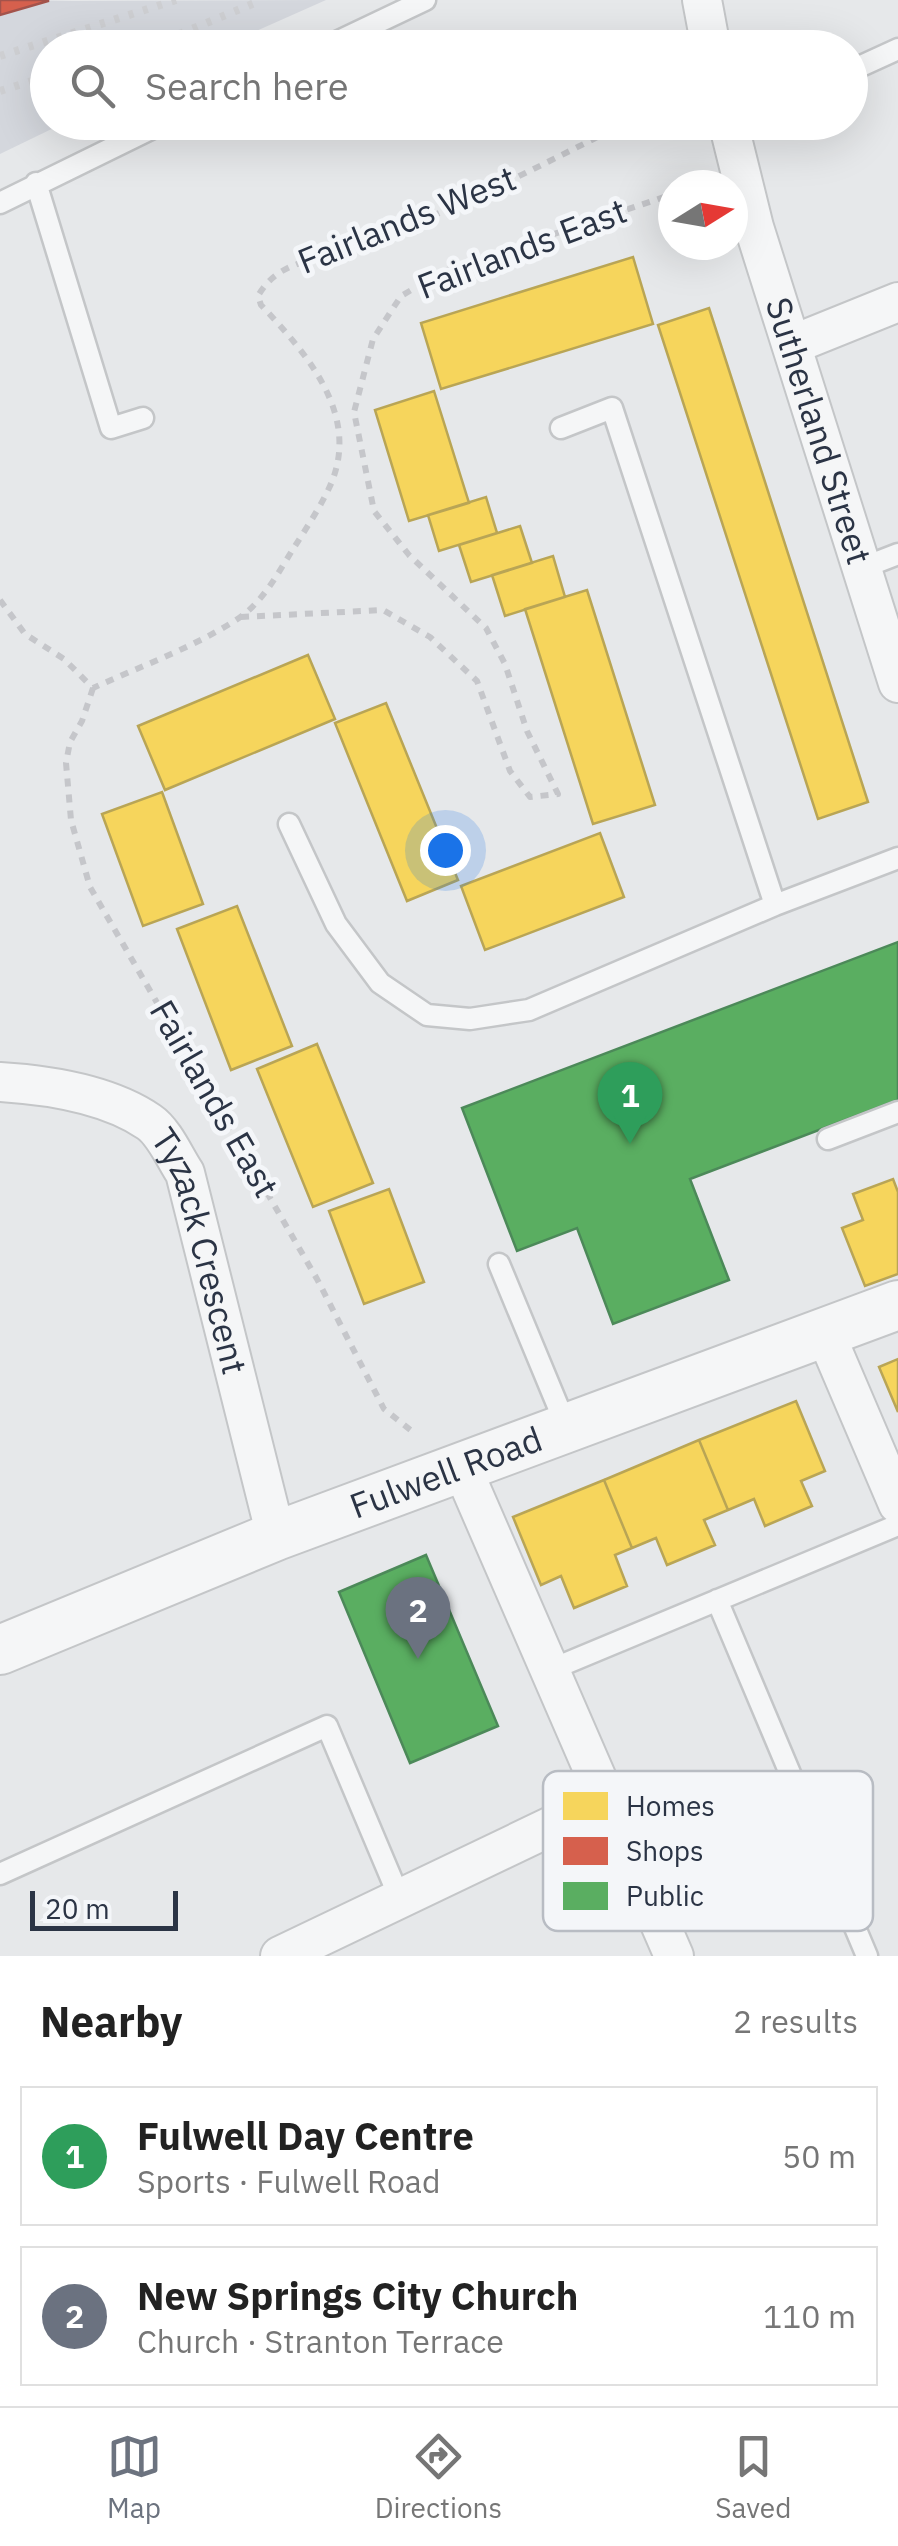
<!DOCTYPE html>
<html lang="en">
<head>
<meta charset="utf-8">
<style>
	:root { --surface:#fff; --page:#f2f2f2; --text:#222; --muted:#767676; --line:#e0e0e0; --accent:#6c737f }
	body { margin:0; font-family:"IBM Plex Sans",sans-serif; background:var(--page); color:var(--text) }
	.compass { position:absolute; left:658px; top:170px; width:90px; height:90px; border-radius:50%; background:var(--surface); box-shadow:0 10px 40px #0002; rotate:79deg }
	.scale { position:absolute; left:30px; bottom:25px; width:148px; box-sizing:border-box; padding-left:10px; border:5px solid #2b3445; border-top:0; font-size:28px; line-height:35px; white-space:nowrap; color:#2b3445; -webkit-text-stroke:8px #f4f6f9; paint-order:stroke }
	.you { position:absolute; left:445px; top:850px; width:35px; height:35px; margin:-25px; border:8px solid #fff; border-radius:50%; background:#1a73e8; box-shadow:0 0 0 15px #1a73e833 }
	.badge { display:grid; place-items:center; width:65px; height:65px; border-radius:50%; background:var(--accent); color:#fff; font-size:32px; font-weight:700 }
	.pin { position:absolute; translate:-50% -82px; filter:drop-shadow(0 2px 5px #0008) }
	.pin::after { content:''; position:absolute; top:52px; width:35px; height:30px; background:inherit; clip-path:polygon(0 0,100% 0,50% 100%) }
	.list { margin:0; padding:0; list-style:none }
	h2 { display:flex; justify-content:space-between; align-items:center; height:130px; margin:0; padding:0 40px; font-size:42px }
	h2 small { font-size:32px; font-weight:400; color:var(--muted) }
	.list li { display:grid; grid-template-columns:65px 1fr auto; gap:30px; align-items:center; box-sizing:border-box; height:140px; margin:0 20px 20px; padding:0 20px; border:2px solid var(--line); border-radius:0px }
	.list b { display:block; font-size:38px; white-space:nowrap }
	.list p { margin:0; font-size:32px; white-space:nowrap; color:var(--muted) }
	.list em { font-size:32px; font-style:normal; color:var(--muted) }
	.icon { flex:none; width:55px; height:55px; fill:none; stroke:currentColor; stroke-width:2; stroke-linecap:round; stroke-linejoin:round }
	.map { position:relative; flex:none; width:898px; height:1956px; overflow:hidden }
	.search { position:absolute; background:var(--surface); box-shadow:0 10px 40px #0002; left:30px; right:30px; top:30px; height:110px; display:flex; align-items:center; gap:25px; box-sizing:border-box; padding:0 35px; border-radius:55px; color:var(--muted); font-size:38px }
	.sheet { height:450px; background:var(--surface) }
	nav { display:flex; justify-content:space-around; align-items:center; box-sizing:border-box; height:140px; border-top:2px solid var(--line); background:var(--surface); font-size:28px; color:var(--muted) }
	nav a { display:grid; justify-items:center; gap:5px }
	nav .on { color:var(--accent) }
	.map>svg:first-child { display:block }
	.built { fill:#d4d7dd }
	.homes { fill:#f6d55c; stroke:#b9a555; stroke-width:2.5 }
	.shops { fill:#d6604d; stroke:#a3534b; stroke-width:2.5 }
	.public { fill:#5aae61; stroke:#4c8959; stroke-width:2.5 }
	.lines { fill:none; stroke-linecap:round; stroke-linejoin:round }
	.service-casing { stroke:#c4c6c8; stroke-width:25 }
	.minor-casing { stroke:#c4c6c8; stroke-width:42 }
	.tertiary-casing { stroke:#c4c6c8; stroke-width:52 }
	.path { stroke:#c5c6ca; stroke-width:6; stroke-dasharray:8 8; stroke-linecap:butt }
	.service { stroke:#f5f6f7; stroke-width:20 }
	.minor { stroke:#f5f6f7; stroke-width:38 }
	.tertiary { stroke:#f5f6f7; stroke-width:48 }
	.rail { stroke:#cecfd2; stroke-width:8; stroke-dasharray:5 10; stroke-linecap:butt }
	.labels { text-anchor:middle; stroke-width:10; stroke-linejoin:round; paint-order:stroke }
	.street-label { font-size:35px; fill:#2b3445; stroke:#f4f6f9 }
	.key { fill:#f4f6f9; stroke:#b8bcc3; stroke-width:2.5 }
	.key-label { font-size:28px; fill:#2b3445 }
</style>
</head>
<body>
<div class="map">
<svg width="898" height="1956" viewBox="0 0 898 1956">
	<rect width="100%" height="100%" fill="#e6e8ea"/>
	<path class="built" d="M0,0l73,1 253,-1 -106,47 -172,1v74l16,1 -64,31z"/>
	<path class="homes" d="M633,257l20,67 -212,65 -20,-66z
		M709,308l159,494 -50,17 -160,-494z
		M434,391l35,112 -60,18 -34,-111z
		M486,497l11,36 -58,18 -11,-36z
		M520,526l12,37 -61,19 -12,-37z
		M553,556l12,41 -60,19 -13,-41z
		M587,590l68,215 -62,19 -68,-215z
		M308,655l27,64 -170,71 -27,-64z
		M386,703l72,177 -51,21 -72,-178z
		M162,792l41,112 -60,22 -41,-112z
		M600,833l24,64 -139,53 -24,-64z
		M237,906l55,140 -61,24 -54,-141z
		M317,1044l56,139 -60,24 -56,-138z
		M893,1179l5,13v82l-33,12 -23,-58 21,-8 -10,-26z
		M389,1189l35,93 -60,22 -35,-93z
		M898,1359v53l-19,-45z
		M796,1401l29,70 -24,10 11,25 -47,20 -11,-27 -26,11 -29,-70z
		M699,1440l29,70 -24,10 11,25 -48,20 -11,-27 -24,10 -28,-68z
		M604,1480l28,68 -17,7 12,31 -53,22 -13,-32 -20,9 -28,-68z"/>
	<path class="shops" d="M0,0h48v1l-48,14z"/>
	<path class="public" d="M898,942v158l-208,79 39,101 -116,44 -36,-96 -60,23 -55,-143z
		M426,1555l72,171 -88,37 -71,-171z"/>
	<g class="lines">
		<defs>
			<path id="service" d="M324,48l101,-48
				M850,71l48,-22
				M36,183l75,245 32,-10
				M0,203l165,-81
				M561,428l51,-20 163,497
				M862,568l36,-14
				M289,824l47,100 44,59 47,32 43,4 59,-9 246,-105 123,-47
				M828,1139l70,-27
				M499,1264l68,164
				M717,1600l150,356
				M550,1670l348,-145
				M0,1874l327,-148 73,173"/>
			<g id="minor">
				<path d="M702,0l9,48"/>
				<path id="s1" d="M728,122l26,105 144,456"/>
				<path d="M794,344l104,-42"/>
				<path id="s2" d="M0,1082c48,3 108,12 149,40 15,10 26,36 36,51l91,363"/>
				<path d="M825,1333l73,171"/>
				<path d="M462,1468l212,488"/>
				<path d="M280,1956l326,-156"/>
			</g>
			<g id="tertiary">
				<path id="s3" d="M0,1650l276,-114 622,-231"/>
			</g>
		</defs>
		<use href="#service" class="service-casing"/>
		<use href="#minor" class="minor-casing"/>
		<use href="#tertiary" class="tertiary-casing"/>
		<path class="path" d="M0,600l25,34 39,25 29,29c48,-22 102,-41 146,-70 25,-17 40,-47 56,-72 12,-19 26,-40 35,-60 32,-71 -24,-133 -69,-181l-3,-9c19,-34 52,-34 86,-46 98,-33 190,-81 283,-128
			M241,617l142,-7 47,27 47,44 33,90 20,26 28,-3 -31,-63 -22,-67 -19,-36 -77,-73 -35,-44 -20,-99 19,-73 28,-43 43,-25 229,-77
			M93,688l-11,33 -12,21 -4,21 5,57 19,67 227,392 67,130 29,23"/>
		<use href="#service" class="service"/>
		<use href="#minor" class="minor"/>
		<use href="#tertiary" class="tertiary"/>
		<path class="rail" d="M136,48l46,-15 80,-33
			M0,56l176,-56
			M0,91l48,-15"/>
	</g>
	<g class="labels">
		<g class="street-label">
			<text transform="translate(407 220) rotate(-22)" y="12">Fairlands West</text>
			<text transform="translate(522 249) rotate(-21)" y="12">Fairlands East</text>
			<text dy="12" stroke="none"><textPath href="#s1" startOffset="322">Sutherland Street</textPath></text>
			<text transform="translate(214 1099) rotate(60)" y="12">Fairlands East</text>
			<text dy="12" stroke="none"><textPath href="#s2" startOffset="298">Tyzack Crescent</textPath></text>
			<text dy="12" stroke="none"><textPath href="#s3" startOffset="480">Fulwell Road</textPath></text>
		</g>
	</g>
	<rect x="543" y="1771" width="330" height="160" rx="15" class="key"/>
	<rect x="563" y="1792" width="45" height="28" fill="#f6d55c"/>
	<rect x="563" y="1837" width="45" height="28" fill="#d6604d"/>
	<rect x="563" y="1882" width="45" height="28" fill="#5aae61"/>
	<g class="key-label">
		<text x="626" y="1816">Homes</text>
		<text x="626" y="1861">Shops</text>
		<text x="626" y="1906">Public</text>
	</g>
</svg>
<svg class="compass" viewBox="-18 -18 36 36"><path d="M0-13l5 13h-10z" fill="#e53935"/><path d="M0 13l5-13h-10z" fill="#767676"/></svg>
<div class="scale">20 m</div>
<div class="you"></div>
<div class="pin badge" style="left:630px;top:1144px;background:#2e9e5b">1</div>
<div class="pin badge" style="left:418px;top:1659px;background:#6b7280">2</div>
<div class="search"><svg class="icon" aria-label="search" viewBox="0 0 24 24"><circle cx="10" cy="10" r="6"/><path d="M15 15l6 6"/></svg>Search here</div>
</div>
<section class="sheet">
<h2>Nearby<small>2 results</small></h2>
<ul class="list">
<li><span class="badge" style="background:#2e9e5b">1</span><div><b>Fulwell Day Centre</b><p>Sports · Fulwell Road</p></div><em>50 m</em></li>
<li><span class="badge" style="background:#6b7280">2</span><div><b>New Springs City Church</b><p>Church · Stranton Terrace</p></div><em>110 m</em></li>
</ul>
</section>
<nav>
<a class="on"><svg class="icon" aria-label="map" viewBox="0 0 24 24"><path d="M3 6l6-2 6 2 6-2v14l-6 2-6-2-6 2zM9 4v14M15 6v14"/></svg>Map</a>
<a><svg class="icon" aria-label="directions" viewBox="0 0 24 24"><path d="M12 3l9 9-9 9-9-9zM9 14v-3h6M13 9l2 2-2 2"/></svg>Directions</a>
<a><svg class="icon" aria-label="saved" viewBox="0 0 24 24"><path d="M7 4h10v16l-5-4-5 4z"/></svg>Saved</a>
</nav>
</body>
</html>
